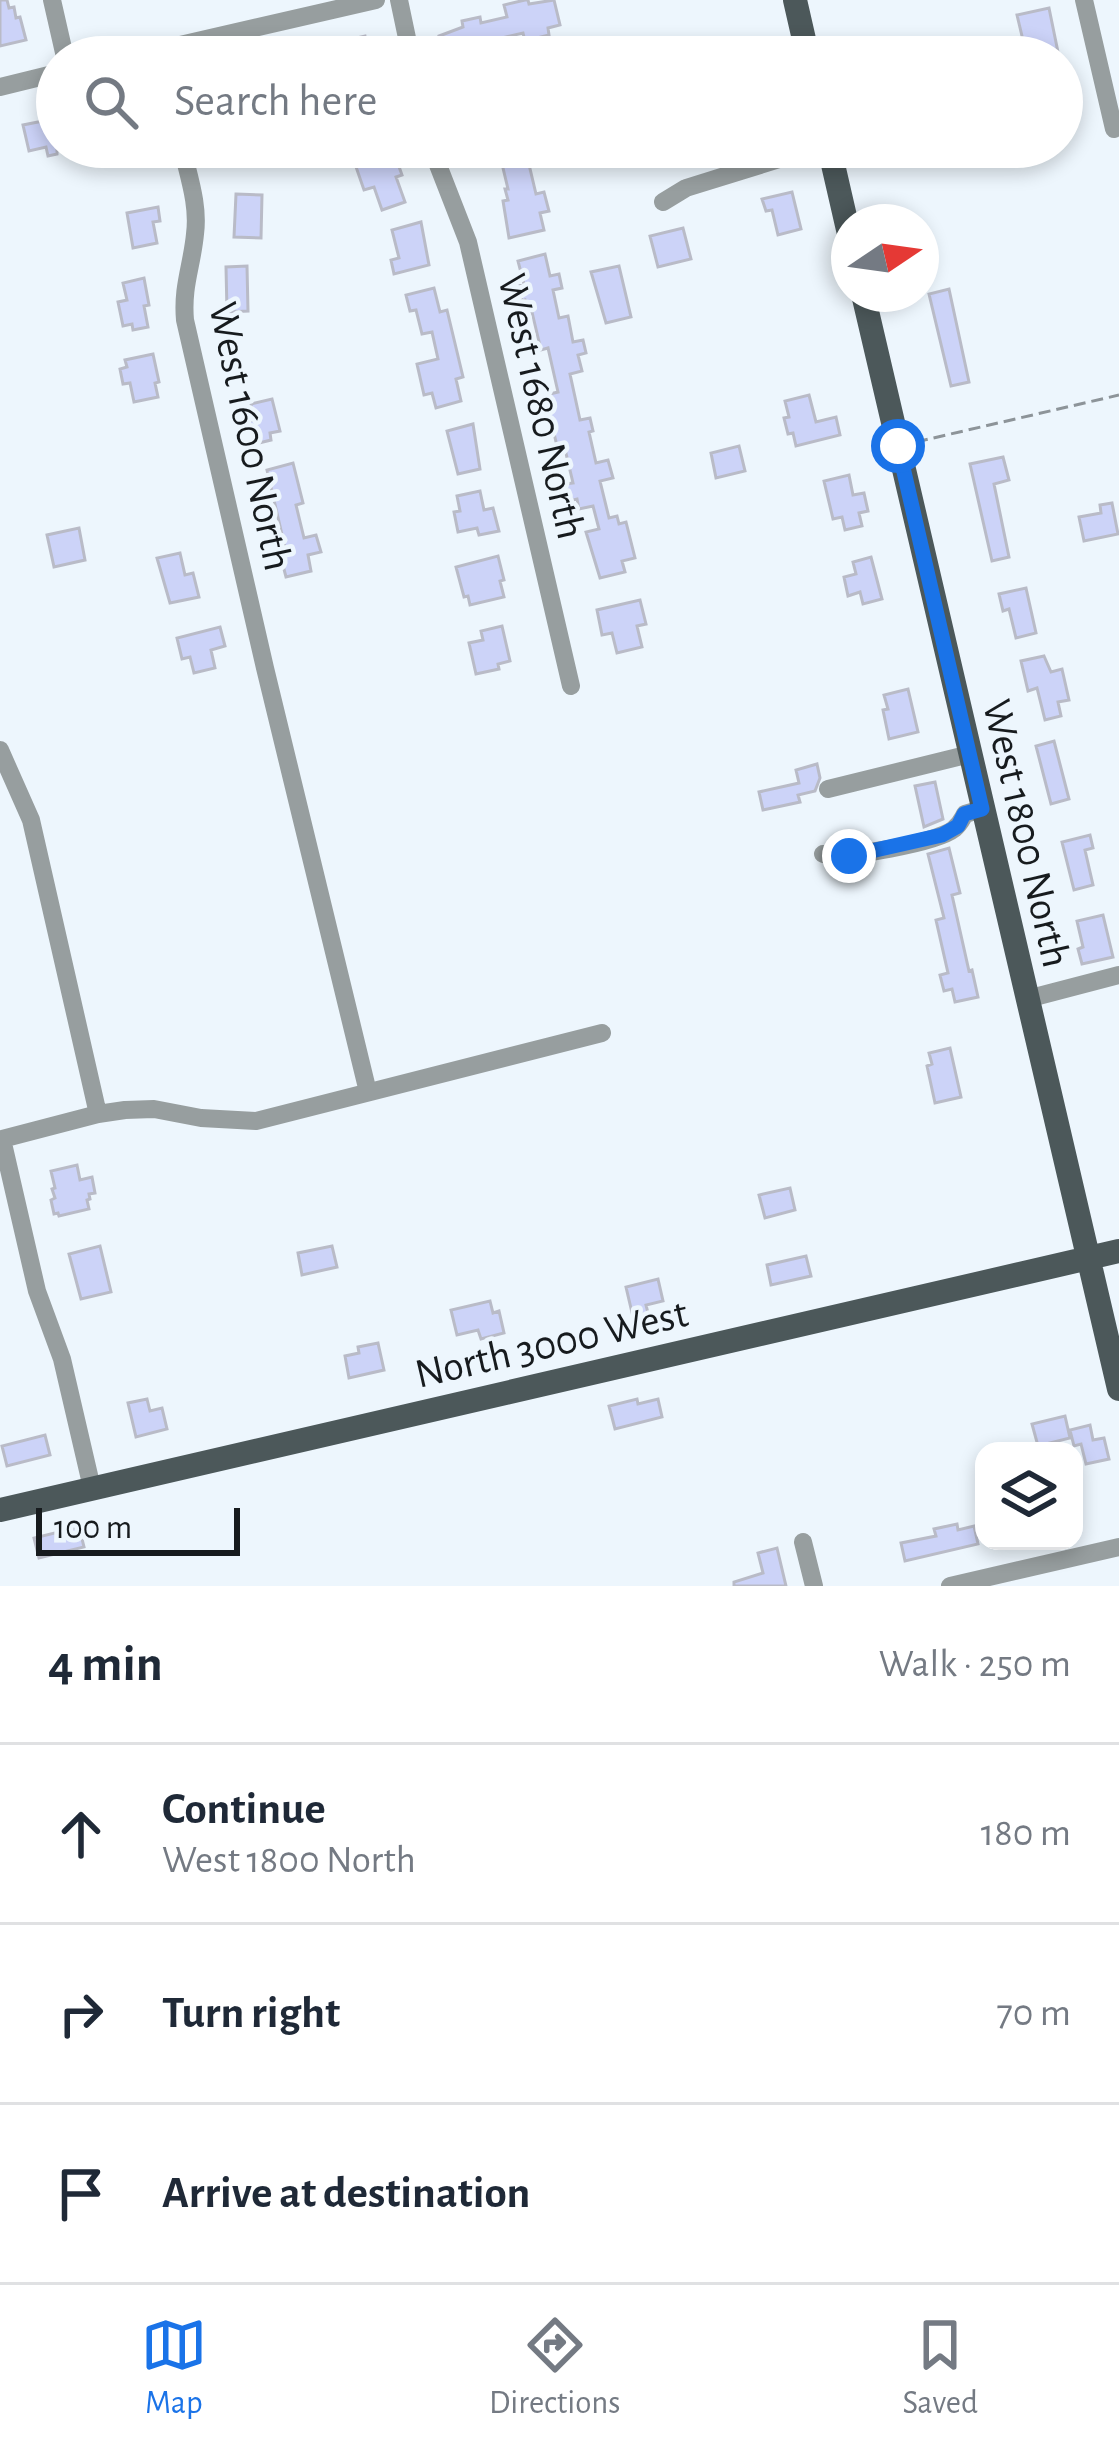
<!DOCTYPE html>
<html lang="en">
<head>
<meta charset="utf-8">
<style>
	:root { --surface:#fff; --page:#f2f2f3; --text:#1f2937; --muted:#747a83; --line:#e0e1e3; --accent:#1a73e8 }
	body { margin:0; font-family:"Alegreya Sans",sans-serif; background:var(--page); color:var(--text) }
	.controls { position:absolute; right:36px; bottom:36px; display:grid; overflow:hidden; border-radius:24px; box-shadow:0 6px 18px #0003 }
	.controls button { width:108px; height:108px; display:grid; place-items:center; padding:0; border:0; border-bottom:3px solid var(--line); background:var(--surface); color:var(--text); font:60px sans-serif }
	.compass { position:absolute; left:831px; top:204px; width:108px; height:108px; border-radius:50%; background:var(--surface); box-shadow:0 6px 18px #0003; rotate:77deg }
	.scale { position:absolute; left:36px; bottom:30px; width:204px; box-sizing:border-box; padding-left:12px; border:6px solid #171b1e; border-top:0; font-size:33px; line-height:42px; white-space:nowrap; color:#171b1e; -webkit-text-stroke:9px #edf6fd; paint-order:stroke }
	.stop { position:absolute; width:36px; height:36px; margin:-27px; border:9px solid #1a73e8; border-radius:50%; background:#fff }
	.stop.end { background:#1a73e8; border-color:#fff; box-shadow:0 3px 12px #0008 }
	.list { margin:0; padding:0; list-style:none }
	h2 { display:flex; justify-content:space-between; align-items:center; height:156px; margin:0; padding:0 48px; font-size:51px }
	h2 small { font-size:39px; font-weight:400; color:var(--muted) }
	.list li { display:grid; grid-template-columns:78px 1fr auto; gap:36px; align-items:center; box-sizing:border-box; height:180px; padding:0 48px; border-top:3px solid var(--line) }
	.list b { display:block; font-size:45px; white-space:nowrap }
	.list p { margin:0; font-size:39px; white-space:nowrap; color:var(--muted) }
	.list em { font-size:39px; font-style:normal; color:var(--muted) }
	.icon { flex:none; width:66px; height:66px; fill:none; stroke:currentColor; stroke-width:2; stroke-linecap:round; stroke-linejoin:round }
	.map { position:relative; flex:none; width:1119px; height:1586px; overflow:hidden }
	.search { position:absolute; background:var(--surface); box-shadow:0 6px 18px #0003; left:36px; right:36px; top:36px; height:132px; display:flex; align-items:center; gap:30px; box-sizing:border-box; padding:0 42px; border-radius:66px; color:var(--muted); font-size:45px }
	.sheet { height:696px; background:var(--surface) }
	nav { display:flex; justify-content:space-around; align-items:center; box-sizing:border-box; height:168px; border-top:3px solid var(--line); background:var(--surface); font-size:33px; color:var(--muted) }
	nav a { display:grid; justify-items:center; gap:6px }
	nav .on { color:var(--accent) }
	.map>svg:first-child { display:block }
	.building { fill:#ccd3f8; stroke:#b9bbc7; stroke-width:3 }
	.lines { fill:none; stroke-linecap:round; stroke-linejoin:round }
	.path { stroke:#8d9499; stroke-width:3; stroke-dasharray:12 6; stroke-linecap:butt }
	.minor { stroke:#979e9f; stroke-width:18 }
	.major { stroke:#4c585a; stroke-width:24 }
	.route { stroke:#1a73e8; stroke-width:15 }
	.labels { text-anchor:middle; stroke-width:9; stroke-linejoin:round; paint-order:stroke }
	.street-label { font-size:42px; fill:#171b1e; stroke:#edf6fd }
</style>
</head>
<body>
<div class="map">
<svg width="1119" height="1586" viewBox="0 0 1119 1586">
	<rect width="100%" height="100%" fill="#edf6fd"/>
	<path class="building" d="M0,0h7l2,8 5,-1 2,11 4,-1 6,23 -26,6z
		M525,0h3l1,4 25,-4 6,25 -12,3 1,7 -24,6 -2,-8 -30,7 2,7 -13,4 1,6h-39l-5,-21 24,-9 -1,-6 18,-4 1,6 26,-6 -3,-12z
		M1049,8l10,49h-32l-10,-42z
		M365,36l4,21h-62v-5l20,-4 -1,-3z
		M57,110v44l-9,2 -2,-9 -17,4 -6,-26 20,-4 -1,-8z
		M498,147h50v4l-21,5 9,38 8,-2 5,19 -9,2 4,17 -35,8 -6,-37 5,-1 -3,-11h3z
		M381,154l4,11 12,-4 5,14 -6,2 9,25 -23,8 -8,-23 -10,3 -9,-26z
		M792,192l9,37 -23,6 -6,-25 -6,1 -4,-12z
		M236,194l26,1 -1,43 -27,-1z
		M158,207l2,14 -7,1 4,21 -24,5 -6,-35z
		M421,222l8,43 -35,9 -3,-14 8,-2 -7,-28z
		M683,228l8,31 -33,8 -8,-31z
		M545,254l5,22 9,-2 3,14 -9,2 6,28 9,-2 5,26 10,-2 3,13 -8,2 4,16 -12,3 10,46 10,-2 3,13 -4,1 7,31 12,-3 5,18 -13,3 9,37 8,-2 2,8 7,-2 9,36 -13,3 3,11 -25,6 -14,-46 13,-3 -6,-23 -14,3 -2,-10 -8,2 -4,-17 8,-1 -9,-38 -7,1 -12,-51 13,-3 -10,-44 -7,2 -10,-42 -4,1 -2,-9 -3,1 -3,-15 5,-2 -6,-23z
		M247,266l1,45 -21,1 -1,-45z
		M619,266l12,51 -25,6 -15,-51z
		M144,278l5,27 -5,1 4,21 -15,3 -1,-6 -9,2 -5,-24 9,-2 -4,-17z
		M434,288l6,24 7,-2 16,67 -7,2 5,22 -25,7 -4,-15 -8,2 -7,-31 21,-5 -6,-27 -10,2 -6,-24 -6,1 -4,-16z
		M949,289l20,93 -18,4 -22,-92z
		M153,354l6,28 -4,1 3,14 -24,5 -4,-19 -7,1 -3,-15 7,-2 -2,-7z
		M809,395l7,27 20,-5 4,18 -44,11 -3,-13 -5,1 -4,-16 5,-1 -4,-16z
		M272,399l8,32 -10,2 1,7 -16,4 -6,-23 5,-1 -3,-16z
		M473,424l7,45 -22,5 -11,-43z
		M739,446l6,25 -29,7 -5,-25z
		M1003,457l6,23 -15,4 15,73 -17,4 -22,-97z
		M293,463l10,40 -7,2 8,33 12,-3 5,17 -13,3 3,16 -25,6 -6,-23 6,-2 -19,-82z
		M849,475l4,20 11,-2 4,18 -9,2 3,13 -17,4 -3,-13 -9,2 -9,-38z
		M480,491l4,19 9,-2 6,23 -20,4 -2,-7 -19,4 -4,-20 6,-1 -3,-15z
		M1112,503l6,31 -34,7 -5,-24 22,-4 -1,-8z
		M79,528l6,32 -31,7 -7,-32z
		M180,553l5,22 8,-2 6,24 -29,6 -13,-45z
		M498,556l6,24 -4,1 4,16 -34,8 -2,-9 -4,1 -8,-30z
		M871,557l11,42 -19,5 -3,-12 -12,4 -4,-19 12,-3 -3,-12z
		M1026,588l10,45 -20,5 -7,-29 -6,2 -4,-17z
		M640,600l6,24 -9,2 5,21 -25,6 -5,-20 -10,2 -5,-25z
		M502,626l8,35 -12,3 1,5 -23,5 -7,-31 14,-3 -2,-9z
		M220,627l5,19 -14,4 4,18 -21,5 -4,-16 -8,2 -5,-21z
		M1044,656l7,16 11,-3 7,31 -11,2 3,14 -16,4 -8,-32 -9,3 -7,-30z
		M908,689l10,43 -29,7 -6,-29 5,-1 -4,-14z
		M1054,741l15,58 -18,5 -15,-58z
		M817,764l3,14 -5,13 -17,4 2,7 -37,8 -4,-18 40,-9 -3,-13z
		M935,782l8,37 -19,8 -9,-41z
		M1090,835l3,13 -8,2 8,35 -19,5 -12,-48z
		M949,848l11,45 -8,2 17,76 3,-1 6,27 -23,5 -3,-13 -8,2 -4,-16 8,-2 -12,-53 8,-2 -16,-64z
		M1103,915l10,42 -31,7 -4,-15 5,-2 -6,-26z
		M950,1048l11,49 -26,6 -8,-37 5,-2 -3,-11z
		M77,1165l3,15 12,-3 3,16 -6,1 1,5 -3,1 2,9 -30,7 -1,-3 -4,1 -3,-14 4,-2 -3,-9 3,-1 -4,-17z
		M790,1188l5,22 -30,8 -6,-23z
		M100,1246l11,46 -30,7 -12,-45z
		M332,1246l5,21 -35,8 -4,-22z
		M806,1256l5,20 -40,9 -4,-20z
		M658,1279l5,22 -17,4 2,8 -15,4 -7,-30z
		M490,1301l3,12 6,-2 5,22 -23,6 -3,-9 -21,5 -6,-25z
		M378,1343l6,27 -35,8 -4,-22 14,-3 -1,-6z
		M147,1399l3,12 12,-3 5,21 -31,8 -8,-34z
		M637,1399l1,5 20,-5 4,18 -47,12 -6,-23z
		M1065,1416l5,22 -32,8 -6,-22z
		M1090,1425l3,15 11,-2 5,21 -23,5 -5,-20 -7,2 -4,-16z
		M45,1435l5,20 -43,11 -5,-20z
		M957,1524l1,6 16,-4 4,18 -73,17 -4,-18 35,-7 -2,-7z
		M79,1527l5,20 -45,11 -5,-20z
		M777,1548l9,38h-52v-4l29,-9 -5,-20z"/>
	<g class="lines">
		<path class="path" d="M916,442l203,-47"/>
		<path class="minor" d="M52,0l13,57
			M399,0l12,57
			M1084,0l30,129
			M128,57l248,-57
			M0,87l57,-14
			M182,147c6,28 17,57 13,87 -3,32 -13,52 -10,86l80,348 103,424
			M431,147l37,95 103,444
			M663,202l23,-14 132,-41
			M0,750l31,70 67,294
			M828,789l142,-35
			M823,854c23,5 113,-11 131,-25 6,-5 7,-8 11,-15l17,-5
			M1027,999l92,-24
			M92,1488l-30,-129 -25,-68 -35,-152 96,-25 27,-4 29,-1 47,9 55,3 346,-88
			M803,1542l11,44
			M950,1586l169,-39"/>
		<path class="major" d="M795,0l13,57
			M829,147l20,87
			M863,294l256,1095
			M0,1510l1119,-259"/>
	</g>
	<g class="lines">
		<path class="route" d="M849,856l93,-21 16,-9 6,-12 18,-5 -84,-363"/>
	</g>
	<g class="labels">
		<g class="street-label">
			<text transform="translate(543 406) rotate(77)" y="15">West 1680 North</text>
			<text transform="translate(252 436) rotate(78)" y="15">West 1600 North</text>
			<text transform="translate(1028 833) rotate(77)" y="15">West 1800 North</text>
			<text transform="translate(551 1342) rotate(-13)" y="15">North 3000 West</text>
		</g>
	</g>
</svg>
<div class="controls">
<button><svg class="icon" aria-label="layers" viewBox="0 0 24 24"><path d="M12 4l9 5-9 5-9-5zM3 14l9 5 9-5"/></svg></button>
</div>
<svg class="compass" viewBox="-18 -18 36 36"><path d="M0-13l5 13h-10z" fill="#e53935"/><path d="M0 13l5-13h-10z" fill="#747a83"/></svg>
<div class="scale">100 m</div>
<div class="stop" style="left:898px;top:446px"></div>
<div class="stop end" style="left:849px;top:856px"></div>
<div class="search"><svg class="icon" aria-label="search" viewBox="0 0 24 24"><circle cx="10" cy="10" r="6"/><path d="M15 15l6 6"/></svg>Search here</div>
</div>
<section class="sheet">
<h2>4 min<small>Walk · 250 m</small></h2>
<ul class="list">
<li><svg class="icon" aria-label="ahead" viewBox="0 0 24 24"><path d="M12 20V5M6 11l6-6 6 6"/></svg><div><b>Continue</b><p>West 1800 North</p></div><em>180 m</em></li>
<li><svg class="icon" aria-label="right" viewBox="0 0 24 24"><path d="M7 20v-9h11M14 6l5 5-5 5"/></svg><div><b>Turn right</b></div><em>70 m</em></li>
<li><svg class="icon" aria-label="arrive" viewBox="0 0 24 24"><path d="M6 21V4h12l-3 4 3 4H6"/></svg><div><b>Arrive at destination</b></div></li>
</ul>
</section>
<nav>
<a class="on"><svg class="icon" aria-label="map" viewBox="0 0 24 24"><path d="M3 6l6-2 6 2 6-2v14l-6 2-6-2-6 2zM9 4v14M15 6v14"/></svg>Map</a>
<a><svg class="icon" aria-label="directions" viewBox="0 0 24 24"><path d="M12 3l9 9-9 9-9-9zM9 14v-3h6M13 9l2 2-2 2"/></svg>Directions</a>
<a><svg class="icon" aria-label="saved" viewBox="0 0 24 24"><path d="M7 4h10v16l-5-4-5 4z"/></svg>Saved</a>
</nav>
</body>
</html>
